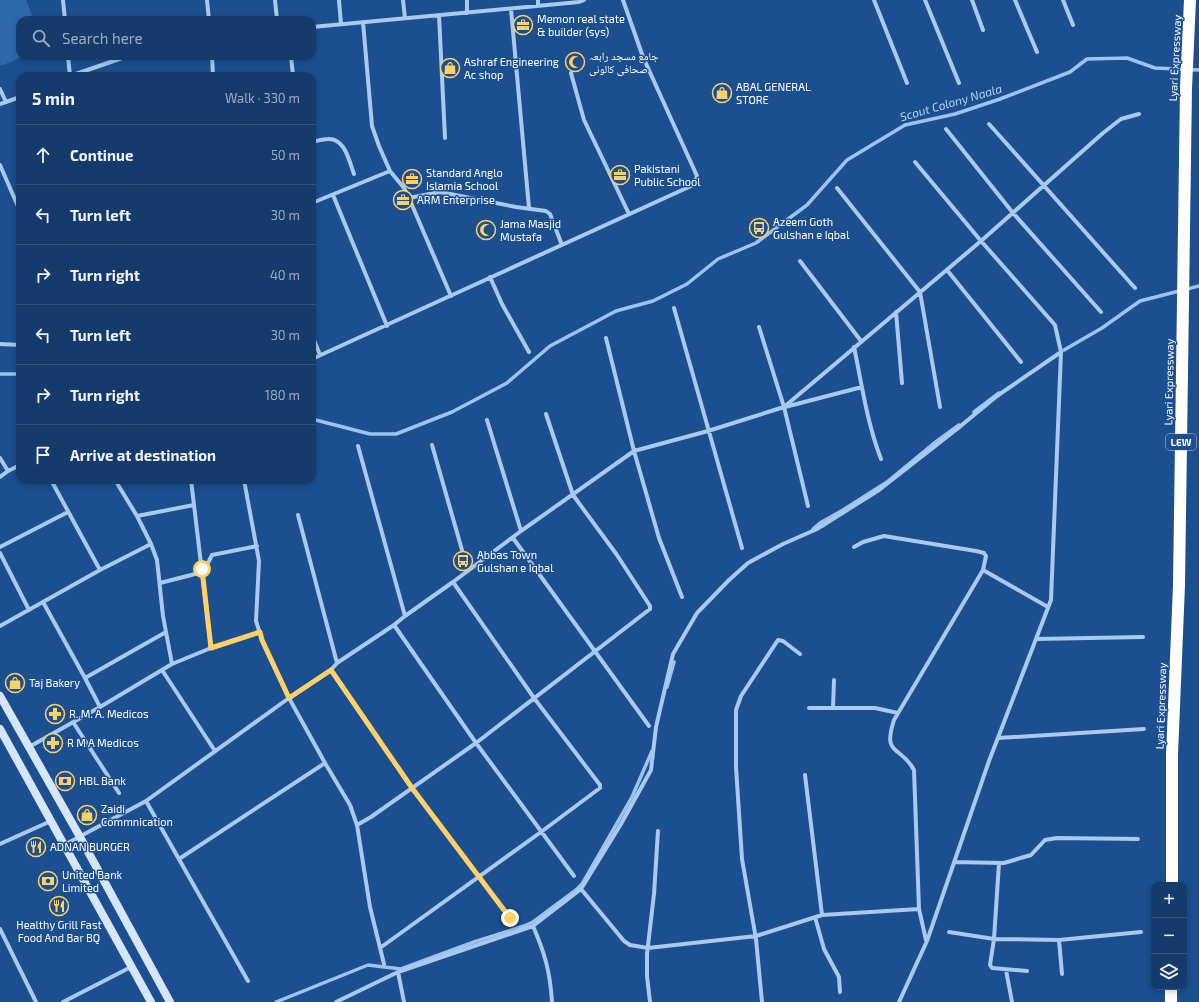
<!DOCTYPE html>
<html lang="en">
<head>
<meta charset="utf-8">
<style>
	:root { --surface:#143b6b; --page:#1d4271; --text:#f1f3f6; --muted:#9dadc1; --line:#33557e }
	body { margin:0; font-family:"Exo 2","Noto Naskh Arabic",sans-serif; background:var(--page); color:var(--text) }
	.controls { position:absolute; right:12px; bottom:12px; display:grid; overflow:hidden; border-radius:8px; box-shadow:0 2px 6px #0003 }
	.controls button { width:36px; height:36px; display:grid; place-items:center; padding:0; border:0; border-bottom:1px solid var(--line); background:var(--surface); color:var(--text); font:20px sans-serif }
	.stop { position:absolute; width:12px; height:12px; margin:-9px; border:3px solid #ffd166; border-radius:50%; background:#fff }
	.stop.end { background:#ffd166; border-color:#fff; box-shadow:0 1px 4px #0008 }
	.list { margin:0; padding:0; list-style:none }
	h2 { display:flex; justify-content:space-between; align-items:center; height:52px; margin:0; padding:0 16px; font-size:17px }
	h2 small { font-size:13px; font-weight:400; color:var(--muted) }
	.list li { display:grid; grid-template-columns:26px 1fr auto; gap:12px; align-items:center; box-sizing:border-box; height:60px; padding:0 16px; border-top:1px solid var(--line) }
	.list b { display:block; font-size:15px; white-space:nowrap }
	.list em { font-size:13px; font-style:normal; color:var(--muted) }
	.icon { flex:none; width:22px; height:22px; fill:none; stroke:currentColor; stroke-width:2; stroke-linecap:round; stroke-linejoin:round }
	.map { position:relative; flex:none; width:1199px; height:1002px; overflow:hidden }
	.search { position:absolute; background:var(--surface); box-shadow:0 2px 6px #0003; left:16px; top:16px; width:300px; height:44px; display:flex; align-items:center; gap:10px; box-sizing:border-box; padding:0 14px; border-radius:12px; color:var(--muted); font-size:15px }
	.panel { position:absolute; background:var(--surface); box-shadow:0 2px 6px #0003; left:16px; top:72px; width:300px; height:412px; border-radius:12px }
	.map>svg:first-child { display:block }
	.green { fill:#2e69ad }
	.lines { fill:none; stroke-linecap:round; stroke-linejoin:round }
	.stream { stroke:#9cc4f0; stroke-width:3.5 }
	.street { stroke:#a9c9ee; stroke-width:4 }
	.secondary { stroke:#d6e6fa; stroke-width:8 }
	.highway { stroke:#fff; stroke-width:12 }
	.route { stroke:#ffd166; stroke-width:5 }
	.labels { text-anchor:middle; stroke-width:3; stroke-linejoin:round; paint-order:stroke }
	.shield { fill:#1b4f8f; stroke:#bbcadd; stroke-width:1 }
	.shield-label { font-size:10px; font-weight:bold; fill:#fff }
	.poi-label { font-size:11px; fill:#fff; stroke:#1b4f8f; text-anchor:start }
	.street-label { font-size:11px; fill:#fff; stroke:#1b4f8f }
	.water-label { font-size:12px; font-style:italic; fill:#b5d3f5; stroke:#1b4f8f }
</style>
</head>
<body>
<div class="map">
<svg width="1199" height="1002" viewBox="0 0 1199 1002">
	<rect width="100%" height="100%" fill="#1b4f8f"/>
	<path class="green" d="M0,0h26l8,20h-14v36h4l-23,10 -1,-3z"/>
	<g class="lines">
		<path class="stream" d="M1064,350l38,-22 38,-27 59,-15
			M0,374h20
			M974,412l25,-19
			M312,419l58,15h26l56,-22 55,-29 43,-37 66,-35 37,-10 34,-17 31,-25 38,-16 51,-38 40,-45 58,-35 50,-11 45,-15 70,-27 17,-13 40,-1 28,10 44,2
			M813,529l7,-6 23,-13 44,-28 46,-38 26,-19
			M667,687l7,-25
			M276,1002l92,-37 33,4 73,-27 50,-16 9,-4 43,-32 6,-6 50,-87 20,-46"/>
		<path class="street" d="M63,0l2,20
			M207,0l2,20
			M275,0l2,20
			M339,0l2,24
			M403,0l2,18
			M467,0v13
			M538,0v6
			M874,0l33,83
			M925,0l34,83
			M972,0l11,30
			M1015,0l22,52
			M1063,0l10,25
			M511,9l18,199
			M439,15l6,123
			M363,22l9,104 7,20 11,25 14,17 5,10 42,98
			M312,27l267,-25 5,-2
			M68,56l2,20
			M212,56l1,20
			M291,56l2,20
			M571,73l13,47 45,94
			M70,76l58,-20
			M0,89l6,13
			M0,104l20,-7
			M989,124l146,164
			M946,129l67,84 88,99
			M312,142c5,-1 11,-3 16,-3 17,-1 21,22 26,35
			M0,165l20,46
			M837,188l83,104 20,115
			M333,195l54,131
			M409,198l31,-6 76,15 30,4 4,3 12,31
			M312,203l78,-32
			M800,261l61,80
			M947,270l74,92
			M490,277l12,27 27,48
			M674,308l68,240
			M896,312l6,71
			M759,327l25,80 24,99
			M312,335l8,20
			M606,338l28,113 25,87 23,59
			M0,344l20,1
			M854,347c8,38 13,76 27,112
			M312,359c127,-57 252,-116 379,-173l4,-4 2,-6 -54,-119 -20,-57
			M785,407l77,-20
			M487,420l34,111
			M432,445l36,126
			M358,446l47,170
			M0,458l8,13 -8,6
			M8,471l12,-6
			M51,480l49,90
			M191,480l3,25
			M244,480l15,81 -3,60 6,19 27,58 36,65 25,42 7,20 13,82 14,57
			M298,515l39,148
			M137,516l57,-11 17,143 -39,16
			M513,538l136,188
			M0,547l68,-35
			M854,547l9,-5 21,-6 92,15 8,2 2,3 -3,14 -89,150c-12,37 7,25 20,50l5,139 7,31
			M0,553l29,57
			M983,570l65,37
			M160,583l39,-10 9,-10 4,-8 45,-9
			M43,602l42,76 15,29
			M394,625l82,118 98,133
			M0,626l100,-56 51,-26
			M1036,639l107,-2
			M211,648l49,-16
			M162,670l53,81
			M331,670l81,118 98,130
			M85,678l81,-46
			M809,708h66l23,5
			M833,708l1,-28
			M73,722l46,71
			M998,738l146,-9
			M29,747l71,-40 72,-43 -9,-48 -6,-56 -6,-16 -14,-28 -22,-36
			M805,775l17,140
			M146,801l102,180
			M357,825l14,-8 105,-74 174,-134v-3l-33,-51 -44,-60 -27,-81
			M0,844l51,-23
			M64,845l82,-44 143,-103 42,-28 6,-7 57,-38 11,-9 48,-34 68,-51 113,-80 74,-20 76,-24 197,-166 122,-108 18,-14 18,-5
			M179,859l146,-96
			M954,862l50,1 27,-8 14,-15 12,-2 81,1
			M999,863l-5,76 -4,26 2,3 35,3
			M581,889l43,52 6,4 18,3 108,-12 66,-21 97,-6
			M815,917l9,32 15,28 1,15
			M533,926c12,28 17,45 19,76
			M0,929l36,73
			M949,932l45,7 65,1 82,-8
			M1059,940l3,34
			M380,948l161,-116 59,-44v-3l-66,-87 -81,-116
			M1006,970l6,32
			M398,972l6,30
			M63,1002l68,-35
			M336,1002l62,-30 135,-46 48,-37 40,-65 30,-54 5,-43 17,-73 24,-41 32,-33 19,-17 35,-19 34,-15 62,-39 78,-61 40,-33 64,-44
			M650,1002l-3,-26v-22l7,-60 4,-63
			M762,1002l-6,-63 -14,-80 -6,-92v-57l5,-14 37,-56 5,1 17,13
			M899,1002l28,-61 62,-180 62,-161 10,-248 -6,-27 -74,-84 -66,-79"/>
		<path class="secondary" d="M0,696l80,141 90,165
			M0,729l151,273"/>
		<path class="highway" d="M1172,885v-130l7,-170 7,-497 4,-88
			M1171,1002v-15"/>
	</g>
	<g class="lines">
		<path class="route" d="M202,569l9,79 49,-16 2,8 27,58 42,-28 81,118 98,130"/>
	</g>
	<defs>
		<symbol id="office-ring" viewBox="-11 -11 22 22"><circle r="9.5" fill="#1b4f8f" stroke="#ffd166" stroke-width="1.5"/><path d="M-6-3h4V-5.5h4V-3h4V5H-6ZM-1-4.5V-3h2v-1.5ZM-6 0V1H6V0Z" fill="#ffd166"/></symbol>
		<symbol id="mosque-ring" viewBox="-11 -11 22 22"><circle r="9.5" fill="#1b4f8f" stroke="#ffd166" stroke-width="1.5"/><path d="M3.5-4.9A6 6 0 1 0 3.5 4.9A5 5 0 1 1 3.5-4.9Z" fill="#ffd166"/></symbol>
		<symbol id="shop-ring" viewBox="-11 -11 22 22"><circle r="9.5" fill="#1b4f8f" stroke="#ffd166" stroke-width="1.5"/><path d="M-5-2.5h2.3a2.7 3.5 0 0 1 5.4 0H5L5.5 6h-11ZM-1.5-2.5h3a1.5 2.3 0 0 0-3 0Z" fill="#ffd166"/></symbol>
		<symbol id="bus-ring" viewBox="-11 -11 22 22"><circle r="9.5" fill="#1b4f8f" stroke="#ffd166" stroke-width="1.5"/><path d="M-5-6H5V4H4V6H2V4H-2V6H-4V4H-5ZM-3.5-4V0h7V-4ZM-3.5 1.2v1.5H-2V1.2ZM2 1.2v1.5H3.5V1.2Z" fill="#ffd166"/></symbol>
		<symbol id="pharmacy-ring" viewBox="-11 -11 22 22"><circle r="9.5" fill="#1b4f8f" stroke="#ffd166" stroke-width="1.5"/><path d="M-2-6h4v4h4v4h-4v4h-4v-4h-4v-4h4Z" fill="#ffd166"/></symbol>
		<symbol id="bank-ring" viewBox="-11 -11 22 22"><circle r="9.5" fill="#1b4f8f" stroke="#ffd166" stroke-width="1.5"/><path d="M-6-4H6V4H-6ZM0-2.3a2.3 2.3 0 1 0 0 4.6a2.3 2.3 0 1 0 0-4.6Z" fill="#ffd166"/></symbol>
		<symbol id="restaurant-ring" viewBox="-11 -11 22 22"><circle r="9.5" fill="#1b4f8f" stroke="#ffd166" stroke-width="1.5"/><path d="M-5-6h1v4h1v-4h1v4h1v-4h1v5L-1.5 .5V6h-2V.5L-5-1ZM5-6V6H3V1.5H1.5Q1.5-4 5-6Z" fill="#ffd166"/></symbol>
	</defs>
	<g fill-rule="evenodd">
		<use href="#office-ring" x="512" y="14" width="22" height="22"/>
		<use href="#mosque-ring" x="564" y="51" width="22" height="22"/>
		<use href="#shop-ring" x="439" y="57" width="22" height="22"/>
		<use href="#shop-ring" x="711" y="82" width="22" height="22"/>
		<use href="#office-ring" x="609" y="164" width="22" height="22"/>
		<use href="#office-ring" x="401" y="168" width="22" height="22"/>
		<use href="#office-ring" x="392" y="189" width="22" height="22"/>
		<use href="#bus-ring" x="748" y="217" width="22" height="22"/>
		<use href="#mosque-ring" x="475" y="219" width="22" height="22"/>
		<use href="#bus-ring" x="452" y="550" width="22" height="22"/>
		<use href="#shop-ring" x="4" y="672" width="22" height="22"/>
		<use href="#pharmacy-ring" x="44" y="703" width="22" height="22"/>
		<use href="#pharmacy-ring" x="42" y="732" width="22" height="22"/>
		<use href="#bank-ring" x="54" y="770" width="22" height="22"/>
		<use href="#shop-ring" x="76" y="804" width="22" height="22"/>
		<use href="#restaurant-ring" x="25" y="836" width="22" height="22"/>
		<use href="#bank-ring" x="37" y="870" width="22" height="22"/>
		<use href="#restaurant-ring" x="48" y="895" width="22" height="22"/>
	</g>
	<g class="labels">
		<rect class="shield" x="1166" y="434" width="30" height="16" rx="3"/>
		<g class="shield-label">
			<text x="1181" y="446">LEW</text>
		</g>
		<g class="poi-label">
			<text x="537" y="23">Memon real state<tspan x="537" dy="13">&amp; builder (sys)</tspan></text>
			<text x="589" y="60">جامع مسجد رابعہ<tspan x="589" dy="13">صحافی کالونی</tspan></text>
			<text x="464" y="66">Ashraf Engineering<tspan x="464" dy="13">Ac shop</tspan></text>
			<text x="736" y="91">ABAL GENERAL<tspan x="736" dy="13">STORE</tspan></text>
			<text x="634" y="173">Pakistani<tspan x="634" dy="13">Public School</tspan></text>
			<text x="426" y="177">Standard Anglo<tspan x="426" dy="13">Islamia School</tspan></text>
			<text x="417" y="204">ARM Enterprise</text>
			<text x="773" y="226">Azeem Goth<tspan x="773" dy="13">Gulshan e Iqbal</tspan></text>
			<text x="500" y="228">Jama Masjid<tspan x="500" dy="13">Mustafa</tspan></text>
			<text x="477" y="559">Abbas Town<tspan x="477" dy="13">Gulshan e Iqbal</tspan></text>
			<text x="29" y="687">Taj Bakery</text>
			<text x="69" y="718">R. M. A. Medicos</text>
			<text x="67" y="747">R M A Medicos</text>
			<text x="79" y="785">HBL Bank</text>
			<text x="101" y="813">Zaidi<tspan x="101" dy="13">Commnication</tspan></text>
			<text x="50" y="851">ADNAN BURGER</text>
			<text x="62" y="879">United Bank<tspan x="62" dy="13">Limited</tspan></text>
			<text x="59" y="929" text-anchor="middle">Healthy Grill Fast<tspan x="59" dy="13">Food And Bar BQ</tspan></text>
		</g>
		<g class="street-label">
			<text transform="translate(1175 58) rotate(-87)" y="4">Lyari Expressway</text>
			<text transform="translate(1169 382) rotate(-89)" y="4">Lyari Expressway</text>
			<text transform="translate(1161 706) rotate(-88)" y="4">Lyari Expressway</text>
		</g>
		<g class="water-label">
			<text transform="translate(951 103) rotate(-16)" y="4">Scout Colony Naala</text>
		</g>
	</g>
</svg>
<div class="controls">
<button>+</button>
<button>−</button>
<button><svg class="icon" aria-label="layers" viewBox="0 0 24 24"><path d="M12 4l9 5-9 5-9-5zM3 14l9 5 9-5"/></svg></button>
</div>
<div class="stop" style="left:202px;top:569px"></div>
<div class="stop end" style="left:510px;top:918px"></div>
<div class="search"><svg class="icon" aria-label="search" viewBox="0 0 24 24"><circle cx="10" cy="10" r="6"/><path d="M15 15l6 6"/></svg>Search here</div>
<section class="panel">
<h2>5 min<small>Walk · 330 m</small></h2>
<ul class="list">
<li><svg class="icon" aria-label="ahead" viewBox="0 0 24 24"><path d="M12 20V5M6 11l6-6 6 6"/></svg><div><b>Continue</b></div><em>50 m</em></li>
<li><svg class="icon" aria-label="left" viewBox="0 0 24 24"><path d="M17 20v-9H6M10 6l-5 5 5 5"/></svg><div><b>Turn left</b></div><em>30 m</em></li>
<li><svg class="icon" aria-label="right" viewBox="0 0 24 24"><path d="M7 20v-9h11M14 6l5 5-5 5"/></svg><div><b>Turn right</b></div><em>40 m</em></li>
<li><svg class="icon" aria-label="left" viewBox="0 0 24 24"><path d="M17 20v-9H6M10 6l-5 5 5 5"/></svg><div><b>Turn left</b></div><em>30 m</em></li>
<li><svg class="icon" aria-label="right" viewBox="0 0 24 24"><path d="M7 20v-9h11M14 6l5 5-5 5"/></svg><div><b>Turn right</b></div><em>180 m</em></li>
<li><svg class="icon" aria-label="arrive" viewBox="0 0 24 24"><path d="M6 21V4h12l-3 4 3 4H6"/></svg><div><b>Arrive at destination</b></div></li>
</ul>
</section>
</div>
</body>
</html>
